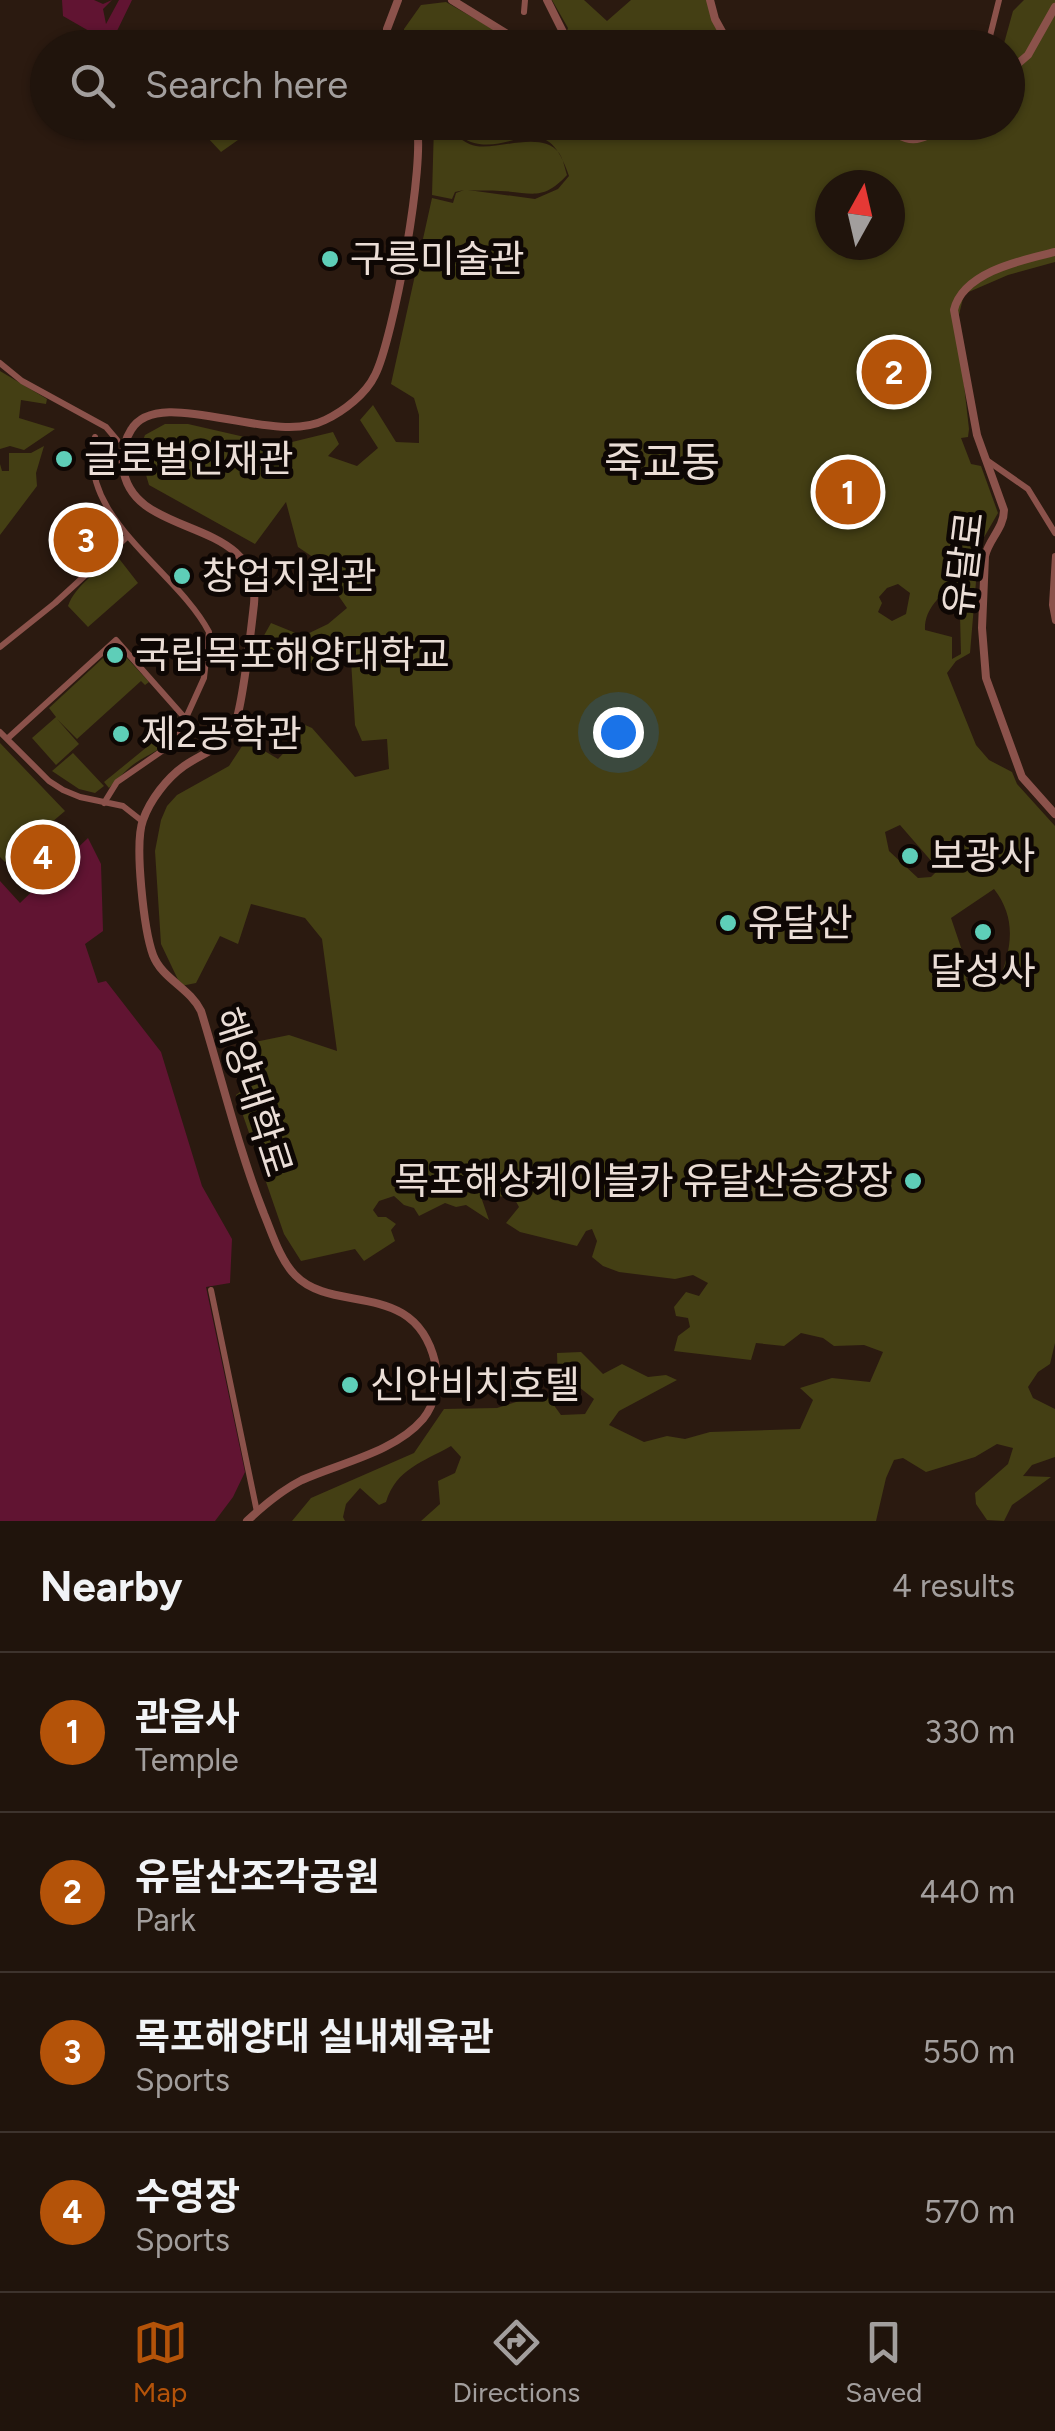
<!DOCTYPE html>
<html lang="en">
<head>
<meta charset="utf-8">
<style>
	:root { --surface:#20140c; --page:#2d211a; --text:#f1f3f6; --muted:#a29e9d; --line:#3d332d; --accent:#b45309 }
	body { margin:0; font-family:Figtree,"Noto Sans KR",sans-serif; background:var(--page); color:var(--text) }
	.compass { position:absolute; left:815px; top:170px; width:90px; height:90px; border-radius:50%; background:var(--surface); box-shadow:0 2px 8px #0004; rotate:8deg }
	.you { position:absolute; left:618px; top:732px; width:35px; height:35px; margin:-25px; border:8px solid #fff; border-radius:50%; background:#1a73e8; box-shadow:0 0 0 15px #1a73e833 }
	.badge { display:grid; place-items:center; width:65px; height:65px; border-radius:50%; background:var(--accent); color:#fff; font-size:32px; font-weight:700 }
	.pin { position:absolute; translate:-50% -50%; border:5px solid #fff; box-shadow:0 2px 10px #0006 }
	.list { margin:0; padding:0; list-style:none }
	h2 { display:flex; justify-content:space-between; align-items:center; height:130px; margin:0; padding:0 40px; font-size:42px }
	h2 small { font-size:32px; font-weight:400; color:var(--muted) }
	.list li { display:grid; grid-template-columns:65px 1fr auto; gap:30px; align-items:center; box-sizing:border-box; height:160px; padding:0 40px; border-top:2px solid var(--line) }
	.list b { display:block; font-size:38px; white-space:nowrap }
	.list p { margin:0; font-size:32px; white-space:nowrap; color:var(--muted) }
	.list em { font-size:32px; font-style:normal; color:var(--muted) }
	.icon { flex:none; width:55px; height:55px; fill:none; stroke:currentColor; stroke-width:2; stroke-linecap:round; stroke-linejoin:round }
	.map { position:relative; flex:none; width:1055px; height:1521px; overflow:hidden }
	.search { position:absolute; background:var(--surface); box-shadow:0 2px 8px #0004; left:30px; right:30px; top:30px; height:110px; display:flex; align-items:center; gap:25px; box-sizing:border-box; padding:0 35px; border-radius:55px; color:var(--muted); font-size:38px }
	.sheet { height:770px; background:var(--surface) }
	nav { display:flex; justify-content:space-around; align-items:center; box-sizing:border-box; height:140px; border-top:2px solid var(--line); background:var(--surface); font-size:28px; color:var(--muted) }
	nav a { display:grid; justify-items:center; gap:5px }
	nav .on { color:var(--accent) }
	.map>svg:first-child { display:block }
	.green { fill:#443f14; fill-rule:evenodd }
	.water { fill:#611432 }
	.lines { fill:none; stroke-linecap:round; stroke-linejoin:round }
	.minor { stroke:#8b524b; stroke-width:6 }
	.tertiary { stroke:#8b524b; stroke-width:8 }
	.poi-dot { fill:#5eceb8; stroke:#0e0704; stroke-width:4 }
	.labels { text-anchor:middle; stroke-width:10; stroke-linejoin:round; paint-order:stroke }
	.poi-label { font-size:38px; fill:#eaddd6; stroke:#0e0704; text-anchor:start }
	.street-label { font-size:38px; fill:#eaddd6; stroke:#0e0704 }
	.quarter-label { font-size:42px; fill:#eaddd6; stroke:#0e0704 }
</style>
</head>
<body>
<div class="map">
<svg width="1055" height="1521" viewBox="0 0 1055 1521">
	<rect width="100%" height="100%" fill="#2b1a10"/>
	<path class="green" d="M552,0h32l23,21 24,-21h76l5,20 16,27h-166l6,-19z
		M1024,0h31v262l-47,13 -44,19 -7,29 12,106 -1,8 -7,1 10,26 10,2 17,47 -19,33 -9,107 -14,8 -9,12 29,72 13,15 23,12 5,12 38,42v517l-5,21 -12,8 -10,15 5,11 22,11v48l-23,8 -9,11 28,1 -39,28 -8,16 -17,-1 -11,-16 -1,-11 33,-29 5,-16 -16,-4 -22,13 -49,15 -23,-14 -9,2 -8,18 -10,43h-455l19,-17 -2,-23 17,-8 6,-16 -10,-11c-28,16 -55,23 -65,56l-7,3 -19,-17 -14,16 -3,13 2,4h-53l19,-23 103,-45 30,-44 53,-1 48,-15 16,22 24,-1 9,-15 -20,-16h-16l-1,-30 24,-1 22,22 19,-10 26,13 18,-2 11,5 -58,31 -10,14 35,17 23,-6 18,3 25,-7 90,-3 13,-29 -13,-12 32,-10 38,4 13,-30 -19,-7 -30,1 -11,-8 -22,-5 -17,13 -28,-3 -5,17 -77,-9 4,-15 12,-9 -2,-9 -12,-2 -2,-9 12,-15 13,4 9,-13 -15,-8 -18,4 -56,-7 -16,-6 -11,-9 5,-16 -5,-12 -6,2 -9,15 -57,-14 -14,-9 13,-16 -5,-9 -34,-4 9,26 -23,-15 -10,2 -11,-4 -26,13 -5,-8 -10,-3 -10,-9 -15,5 -6,9 5,7h8l10,7 -5,6 4,11 -31,20 -9,-12 -54,12 -17,-27 -48,-139c15,-10 29,-29 14,-45l5,-8 34,-7 48,16 -15,-112 -17,-21 -54,-14 -13,40 -18,-8 -24,47 -15,3 -20,-42 -6,-93 6,-31 6,-14 10,-11 52,-29 17,-26 32,19 20,-21v-16l14,6 43,49 34,-8 -2,-30 -25,2 -7,-16 -5,-81 -19,-4 -13,25 -57,-16 1,-10 9,-16 32,13 25,-12 19,-16 -18,-26 3,-12 -34,-23 -12,-45 -31,42 -106,-59 -10,-34 6,-16 20,-11h23l61,14 43,4 41,-10 6,12 -11,12 29,10 21,-18 -18,-28 13,-15 23,37 23,1v-28l-5,-17 -23,-14 41,-186 21,5 3,-10 8,-3 -9,2 -3,7 -20,-4 2,-70c18,1 25,18 42,21 23,4 66,-16 83,7 4,5 6,16 8,22 -25,27 -35,17 -67,16 -10,-1 -21,0 -32,-1l67,9 23,-10 11,-13c-24,-72 -56,-20 -98,-34 -8,-2 -17,-13 -24,-19l416,-1c30,10 47,25 76,1l69,-1v-74l-5,-1 10,-36zM830,185h60v60h-60zM852,463c5,13 12,28 13,42l-24,17 -10,-10 1,-40 6,-8zM898,584l12,9 -4,21 -14,7 -14,-9 4,-9 -3,-6 8,-9zM956,585l12,5 -8,26 1,38 -9,5v-22l-27,-7c-1,-20 15,-36 31,-45zM900,825l33,38 3,9 -5,5 -13,1 -29,-27 -4,-19zM994,889c24,31 17,61 4,95l-28,1 -4,-6 3,-8 -18,-53z
		M446,2l78,45 -121,1 1,-19 17,-24z
		M213,122h49v1l-41,29 -14,-15z
		M0,371l47,28 -1,5 -25,-4 -2,18 36,11 -31,21 -14,-4 -10,3z
		M44,446l-8,27 1,13 -37,49v-71l2,7h7v-18h22z
		M117,556l21,27 -50,44 -20,-21c8,-22 32,-36 49,-50z
		M116,646l33,36 -4,3 -4,-4 -64,58 -20,-20 22,25 -23,21 -24,-27 24,-21 -7,-9z
		M180,720c-5,23 -21,29 -40,40 -12,7 -21,18 -31,28l-5,-6z
		M0,743l65,68 -60,51 -5,-5z
		M73,753l31,33 -9,7 -16,-4 -27,-18z"/>
	<path class="water" d="M62,0h32l9,4 9,-4 -9,9 3,15 13,-24h13l-16,33 -13,6 -40,-23z
		M56,831l14,17 -39,34 -15,-16z
		M88,838l13,26 2,67 -18,13 13,39 8,-2 55,71 41,134 30,53 -2,44 -24,4 39,185 -12,25 -18,24h-215v-640l20,22z"/>
	<g class="lines">
		<path class="minor" d="M524,12l1,-12
			M987,48l12,-48
			M0,363l22,18 84,46 11,13
			M95,437c-20,80 82,133 114,195l-5,46 -29,64 -58,40 -13,21
			M985,459l43,30 27,44
			M1055,556l-3,49 3,16
			M0,647l55,-44 73,-67
			M0,732l49,49 14,9 17,7 43,9 19,15
			M7,739l109,-99 68,77
			M211,1290l46,222"/>
		<path class="tertiary" d="M452,0l78,48
			M547,0l16,32 -4,16
			M710,0l5,19 16,29
			M386,48l1,-19 11,-29
			M1008,72l20,-17 27,-48
			M880,122c27,22 39,24 67,0
			M1055,252c-33,8 -92,20 -101,58l23,125 27,75c0,18 -15,29 -19,46l-3,72 4,50 36,99 33,37
			M247,1521c16,-15 35,-31 55,-41 38,-17 93,-28 121,-61 13,-16 16,-38 12,-57 -20,-84 -102,-47 -140,-87 -15,-15 -23,-42 -31,-61 -26,-66 -42,-135 -63,-203 -11,-23 -39,-32 -48,-56 -9,-25 -19,-111 -10,-135 7,-20 24,-42 41,-54 20,-14 40,-17 51,-42 8,-21 16,-94 19,-120 8,-91 -123,-62 -131,-137 -1,-12 1,-26 8,-37 27,-47 141,17 194,-10 19,-9 41,-26 50,-45 18,-35 52,-217 41,-253"/>
	</g>
	<g class="poi-dot">
		<circle cx="330" cy="259" r="10"/>
		<circle cx="64" cy="459" r="10"/>
		<circle cx="182" cy="576" r="10"/>
		<circle cx="115" cy="655" r="10"/>
		<circle cx="121" cy="734" r="10"/>
		<circle cx="910" cy="856" r="10"/>
		<circle cx="728" cy="923" r="10"/>
		<circle cx="983" cy="932" r="10"/>
		<circle cx="913" cy="1181" r="10"/>
		<circle cx="350" cy="1385" r="10"/>
	</g>
	<g class="labels">
		<g class="poi-label">
			<text x="350" y="272">구릉미술관</text>
			<text x="84" y="472">글로벌인재관</text>
			<text x="202" y="589">창업지원관</text>
			<text x="135" y="668">국립목포해양대학교</text>
			<text x="141" y="747">제2공학관</text>
			<text x="930" y="869">보광사</text>
			<text x="748" y="936">유달산</text>
			<text x="983" y="984" text-anchor="middle">달성사</text>
			<text x="893" y="1194" text-anchor="end">목포해상케이블카 유달산승강장</text>
			<text x="370" y="1398">신안비치호텔</text>
		</g>
		<g class="street-label">
			<text transform="translate(964 564) rotate(-83)" y="13">유달로</text>
			<text transform="translate(253 1092) rotate(72)" y="13">해양대학로</text>
		</g>
		<g class="quarter-label">
			<text x="662" y="477">죽교동</text>
		</g>
	</g>
</svg>
<svg class="compass" viewBox="-18 -18 36 36"><path d="M0-13l5 13h-10z" fill="#e53935"/><path d="M0 13l5-13h-10z" fill="#a29e9d"/></svg>
<div class="you"></div>
<div class="pin badge" style="left:848px;top:492px">1</div>
<div class="pin badge" style="left:894px;top:372px">2</div>
<div class="pin badge" style="left:86px;top:540px">3</div>
<div class="pin badge" style="left:43px;top:857px">4</div>
<div class="search"><svg class="icon" aria-label="search" viewBox="0 0 24 24"><circle cx="10" cy="10" r="6"/><path d="M15 15l6 6"/></svg>Search here</div>
</div>
<section class="sheet">
<h2>Nearby<small>4 results</small></h2>
<ul class="list">
<li><span class="badge">1</span><div><b>관음사</b><p>Temple</p></div><em>330 m</em></li>
<li><span class="badge">2</span><div><b>유달산조각공원</b><p>Park</p></div><em>440 m</em></li>
<li><span class="badge">3</span><div><b>목포해양대 실내체육관</b><p>Sports</p></div><em>550 m</em></li>
<li><span class="badge">4</span><div><b>수영장</b><p>Sports</p></div><em>570 m</em></li>
</ul>
</section>
<nav>
<a class="on"><svg class="icon" aria-label="map" viewBox="0 0 24 24"><path d="M3 6l6-2 6 2 6-2v14l-6 2-6-2-6 2zM9 4v14M15 6v14"/></svg>Map</a>
<a><svg class="icon" aria-label="directions" viewBox="0 0 24 24"><path d="M12 3l9 9-9 9-9-9zM9 14v-3h6M13 9l2 2-2 2"/></svg>Directions</a>
<a><svg class="icon" aria-label="saved" viewBox="0 0 24 24"><path d="M7 4h10v16l-5-4-5 4z"/></svg>Saved</a>
</nav>
</body>
</html>
